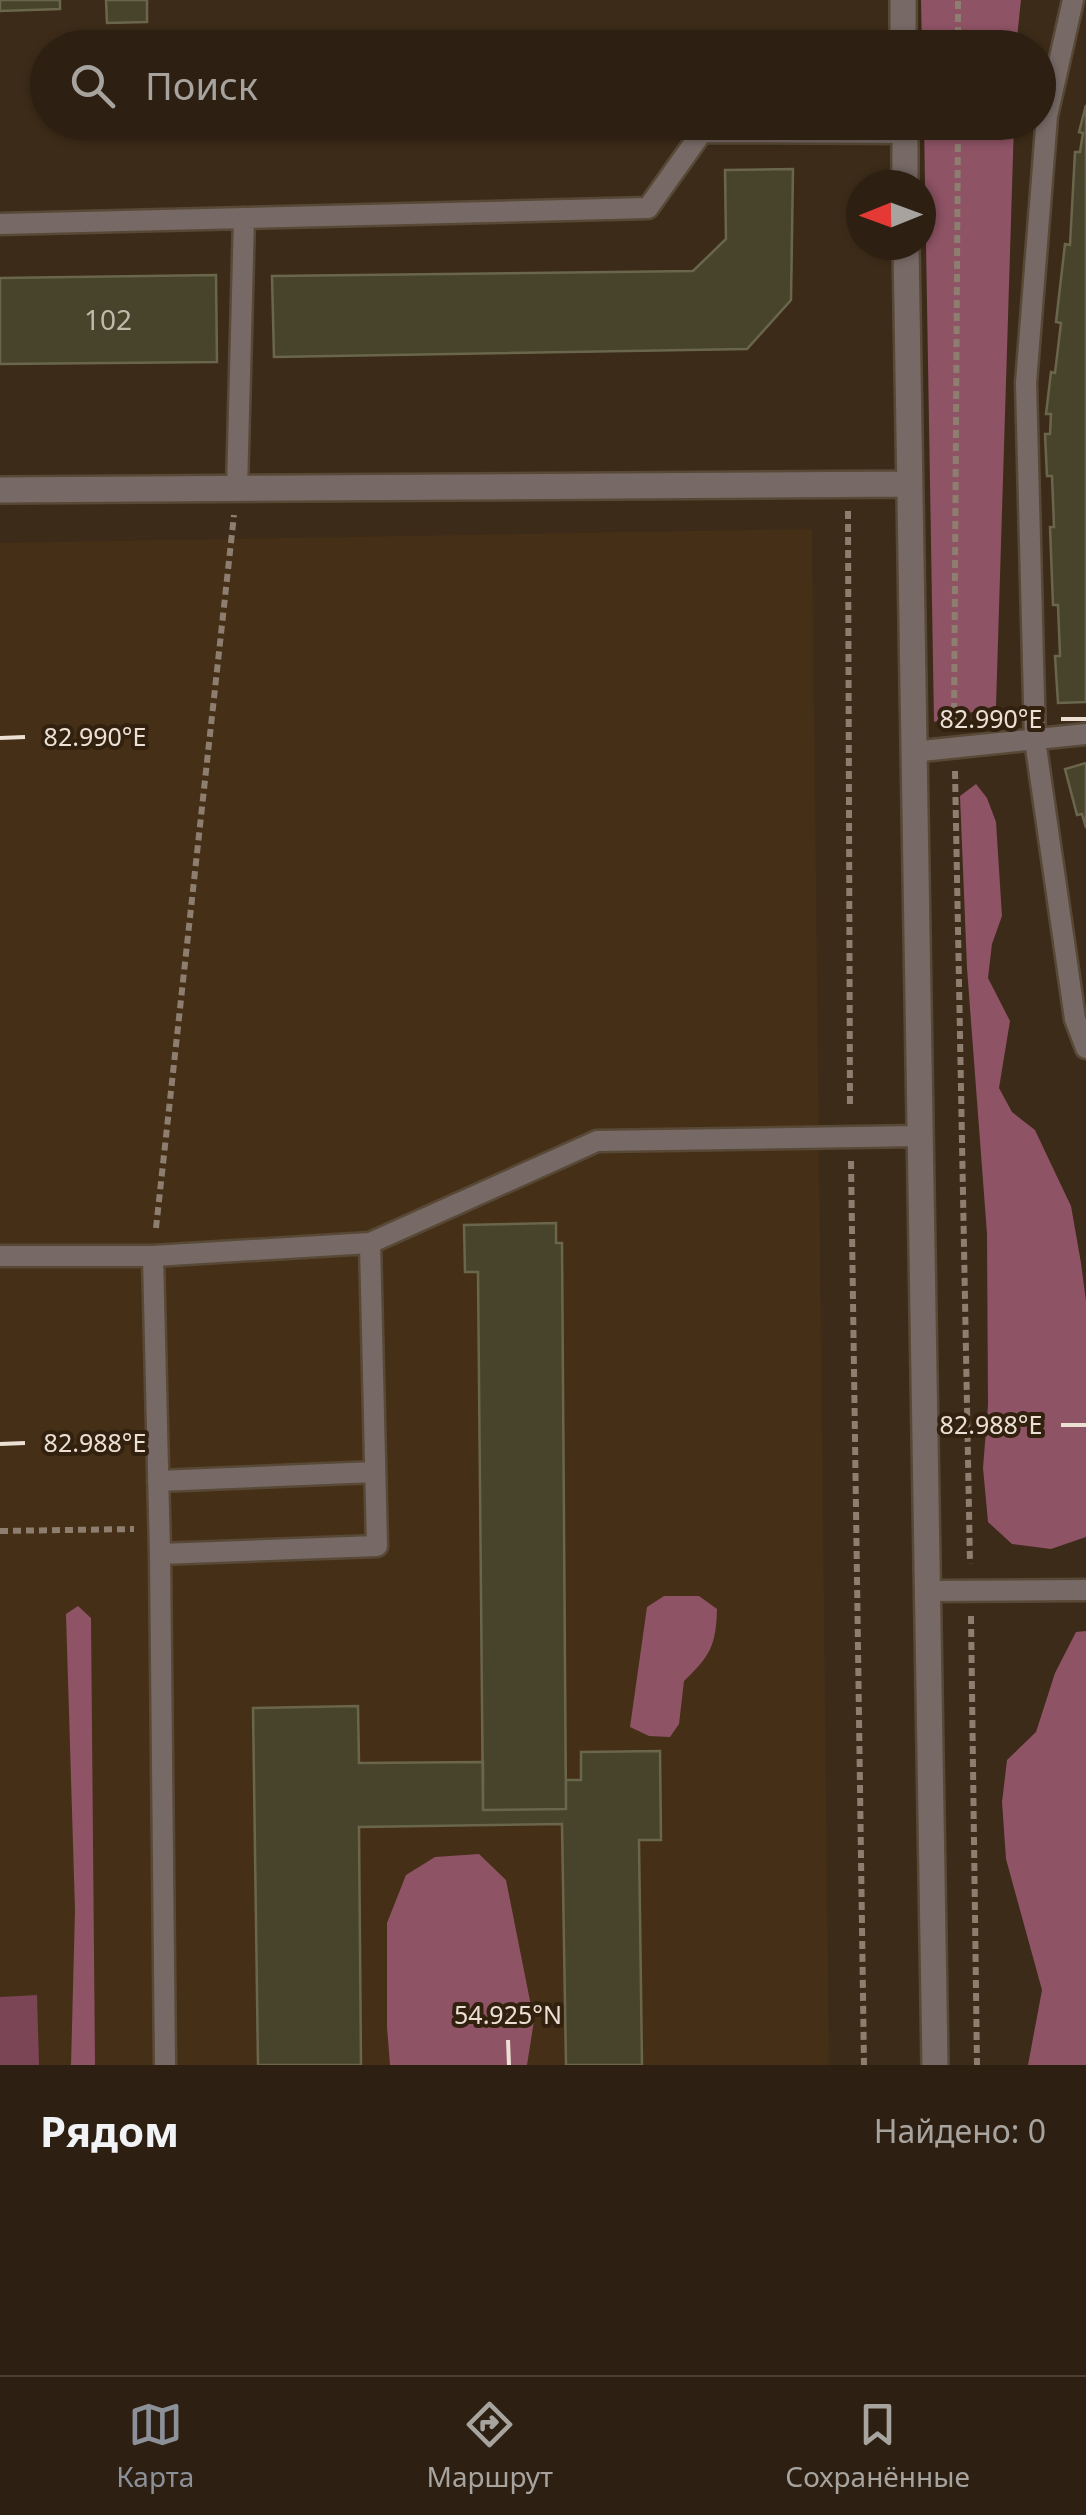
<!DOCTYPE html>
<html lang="ru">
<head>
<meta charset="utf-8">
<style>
	:root { --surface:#2d2012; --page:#392d20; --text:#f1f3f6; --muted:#a7a39f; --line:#483e32; --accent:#8c9099 }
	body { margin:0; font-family:"Noto Sans",sans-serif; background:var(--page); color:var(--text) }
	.compass { position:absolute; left:846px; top:170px; width:90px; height:90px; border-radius:50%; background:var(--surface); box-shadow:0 2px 8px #0004; rotate:269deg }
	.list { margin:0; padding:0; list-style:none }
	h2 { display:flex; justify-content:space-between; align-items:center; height:130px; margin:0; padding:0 40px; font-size:42px }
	h2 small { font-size:32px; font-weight:400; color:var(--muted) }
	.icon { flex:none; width:55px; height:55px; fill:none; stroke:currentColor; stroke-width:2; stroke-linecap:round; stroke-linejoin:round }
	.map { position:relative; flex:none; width:1086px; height:2065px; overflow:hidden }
	.search { position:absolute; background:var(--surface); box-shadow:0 2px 8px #0004; left:30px; right:30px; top:30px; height:110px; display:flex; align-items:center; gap:25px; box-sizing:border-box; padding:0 35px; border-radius:55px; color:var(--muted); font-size:38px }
	.sheet { height:310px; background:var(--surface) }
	nav { display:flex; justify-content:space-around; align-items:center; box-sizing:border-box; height:140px; border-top:2px solid var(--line); background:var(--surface); font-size:28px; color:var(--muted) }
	nav a { display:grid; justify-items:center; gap:5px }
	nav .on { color:var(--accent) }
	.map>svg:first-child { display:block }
	.built { fill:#462f17 }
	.green { fill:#7c4556 }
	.forest { fill:#8e5365 }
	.building { fill:#48442b; stroke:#6a664c; stroke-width:2.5 }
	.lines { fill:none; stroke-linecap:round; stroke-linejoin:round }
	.service-casing { stroke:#584836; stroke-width:25 }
	.minor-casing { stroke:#584836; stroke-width:30 }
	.path { stroke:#8d7e6f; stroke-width:6; stroke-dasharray:8 5; stroke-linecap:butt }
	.service { stroke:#776a66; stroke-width:20 }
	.minor { stroke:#776a66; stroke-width:25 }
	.ticks { fill:none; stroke:#ece0d5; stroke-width:4 }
	.labels { text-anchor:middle; stroke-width:8; stroke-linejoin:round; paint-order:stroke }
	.number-label { font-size:28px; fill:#c3b9aa }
	.ticks-label { font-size:25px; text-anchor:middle; fill:#ece0d5; stroke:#32210f; stroke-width:8; stroke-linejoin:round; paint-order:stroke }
</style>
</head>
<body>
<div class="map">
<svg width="1086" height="2065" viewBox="0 0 1086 2065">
	<rect width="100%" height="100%" fill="#3c2b18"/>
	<path class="built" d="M812,529l17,1536h-829v-1522z"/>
	<path class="green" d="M37,1995l2,70h-39v-68z"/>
	<path class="forest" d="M921,0h100l-5,47h-94z
		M924,123h90l-18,583 -62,16z
		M976,784l11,14 9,24 6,94 -10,28 -4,34 22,43 -11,67 13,24 23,18 16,34 20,42 10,57 5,38v236l-35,12 -39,-5 -24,-22 -5,-54 5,-63 -1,-171 -20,-266 -7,-172z
		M664,1596h35l18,13c-1,37 -7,47 -33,72l-5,43 -9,13 -21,-1 -19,-9 17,-120z
		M78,1606l13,12 4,447h-24l4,-155 -9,-296z
		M1086,1631v434h-58l14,-75 -36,-131 -4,-57 5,-42 29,-28 19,-59 21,-41z
		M479,1854l27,26 28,141 -7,44h-137l-3,-38v-104l19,-48 29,-18z"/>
	<path class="building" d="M0,0h60v9l-60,2z
		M106,0h41v22l-40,1z
		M1086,105v597l-28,1 -3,-47h5l-2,-51h-5l-3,-78h4l-2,-51h-5l-2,-42h5l1,-20h-5l5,-42 4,1 6,-50 -5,-1 9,-78 5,1 5,-93h5l3,-19 -4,-1z
		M793,169l-2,131 -44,49 -473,8 -2,-81 421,-5 33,-32 -1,-69z
		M216,275l1,87 -217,2v-86z
		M1086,763v65l-4,-14 -5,1 -12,-46z
		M556,1223v20h6l4,566 -83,1 -5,-538h-13l-1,-47z
		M358,1706l1,57 124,-1v48l83,-1v-29h15v-28l79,-1 1,89h-22l3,225h-76l-4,-241 -203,3 2,238h-103l-5,-357z"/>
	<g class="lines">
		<defs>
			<path id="service" d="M1073,0l-26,116 -21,267 9,357 40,279 11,29
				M0,224l648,-16 54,-76 203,1
				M237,489l7,-271
				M912,752l174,-18
				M0,1256h153l217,-13 227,-102 322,-5
				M153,1256l7,298 5,511
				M158,1481l217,-9
				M160,1554l217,-8 -7,-303
				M927,1591l159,-1"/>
			<path id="minor" d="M903,0v48
				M905,122v63
				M906,245l29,1820
				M0,490l907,-6"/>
		</defs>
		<use href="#service" class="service-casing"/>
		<use href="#minor" class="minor-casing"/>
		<path class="path" d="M958,48v-48
			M848,511l2,598
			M954,724l4,-602
			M955,771l15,793
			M851,1161l13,904
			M156,1228l78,-713
			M0,1531l134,-2
			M971,1616l6,449"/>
		<use href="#service" class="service"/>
		<use href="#minor" class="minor"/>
	</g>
	<path class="ticks" d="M1061,719h25M0,738l25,-1M1061,1425h25M0,1444l25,-1M508,2040l1,25"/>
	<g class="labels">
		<g class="number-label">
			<text x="108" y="330">102</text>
		</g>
	</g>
	<g class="ticks-label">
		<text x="991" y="728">82.990°E</text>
		<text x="95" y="746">82.990°E</text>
		<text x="991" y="1434">82.988°E</text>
		<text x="95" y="1452">82.988°E</text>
		<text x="508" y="2024">54.925°N</text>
	</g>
</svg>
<svg class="compass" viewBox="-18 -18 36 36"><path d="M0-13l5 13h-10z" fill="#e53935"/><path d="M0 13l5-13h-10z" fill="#a7a39f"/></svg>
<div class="search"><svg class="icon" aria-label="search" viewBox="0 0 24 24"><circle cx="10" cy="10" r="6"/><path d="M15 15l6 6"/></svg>Поиск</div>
</div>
<section class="sheet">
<h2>Рядом<small>Найдено: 0</small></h2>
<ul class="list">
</ul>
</section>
<nav>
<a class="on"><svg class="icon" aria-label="map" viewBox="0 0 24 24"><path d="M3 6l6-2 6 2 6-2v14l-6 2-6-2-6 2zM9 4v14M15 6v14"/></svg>Карта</a>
<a><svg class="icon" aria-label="directions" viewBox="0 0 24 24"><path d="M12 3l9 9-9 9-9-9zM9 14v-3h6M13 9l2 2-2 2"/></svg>Маршрут</a>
<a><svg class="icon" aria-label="saved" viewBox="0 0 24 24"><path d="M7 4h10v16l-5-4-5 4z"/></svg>Сохранённые</a>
</nav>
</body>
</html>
